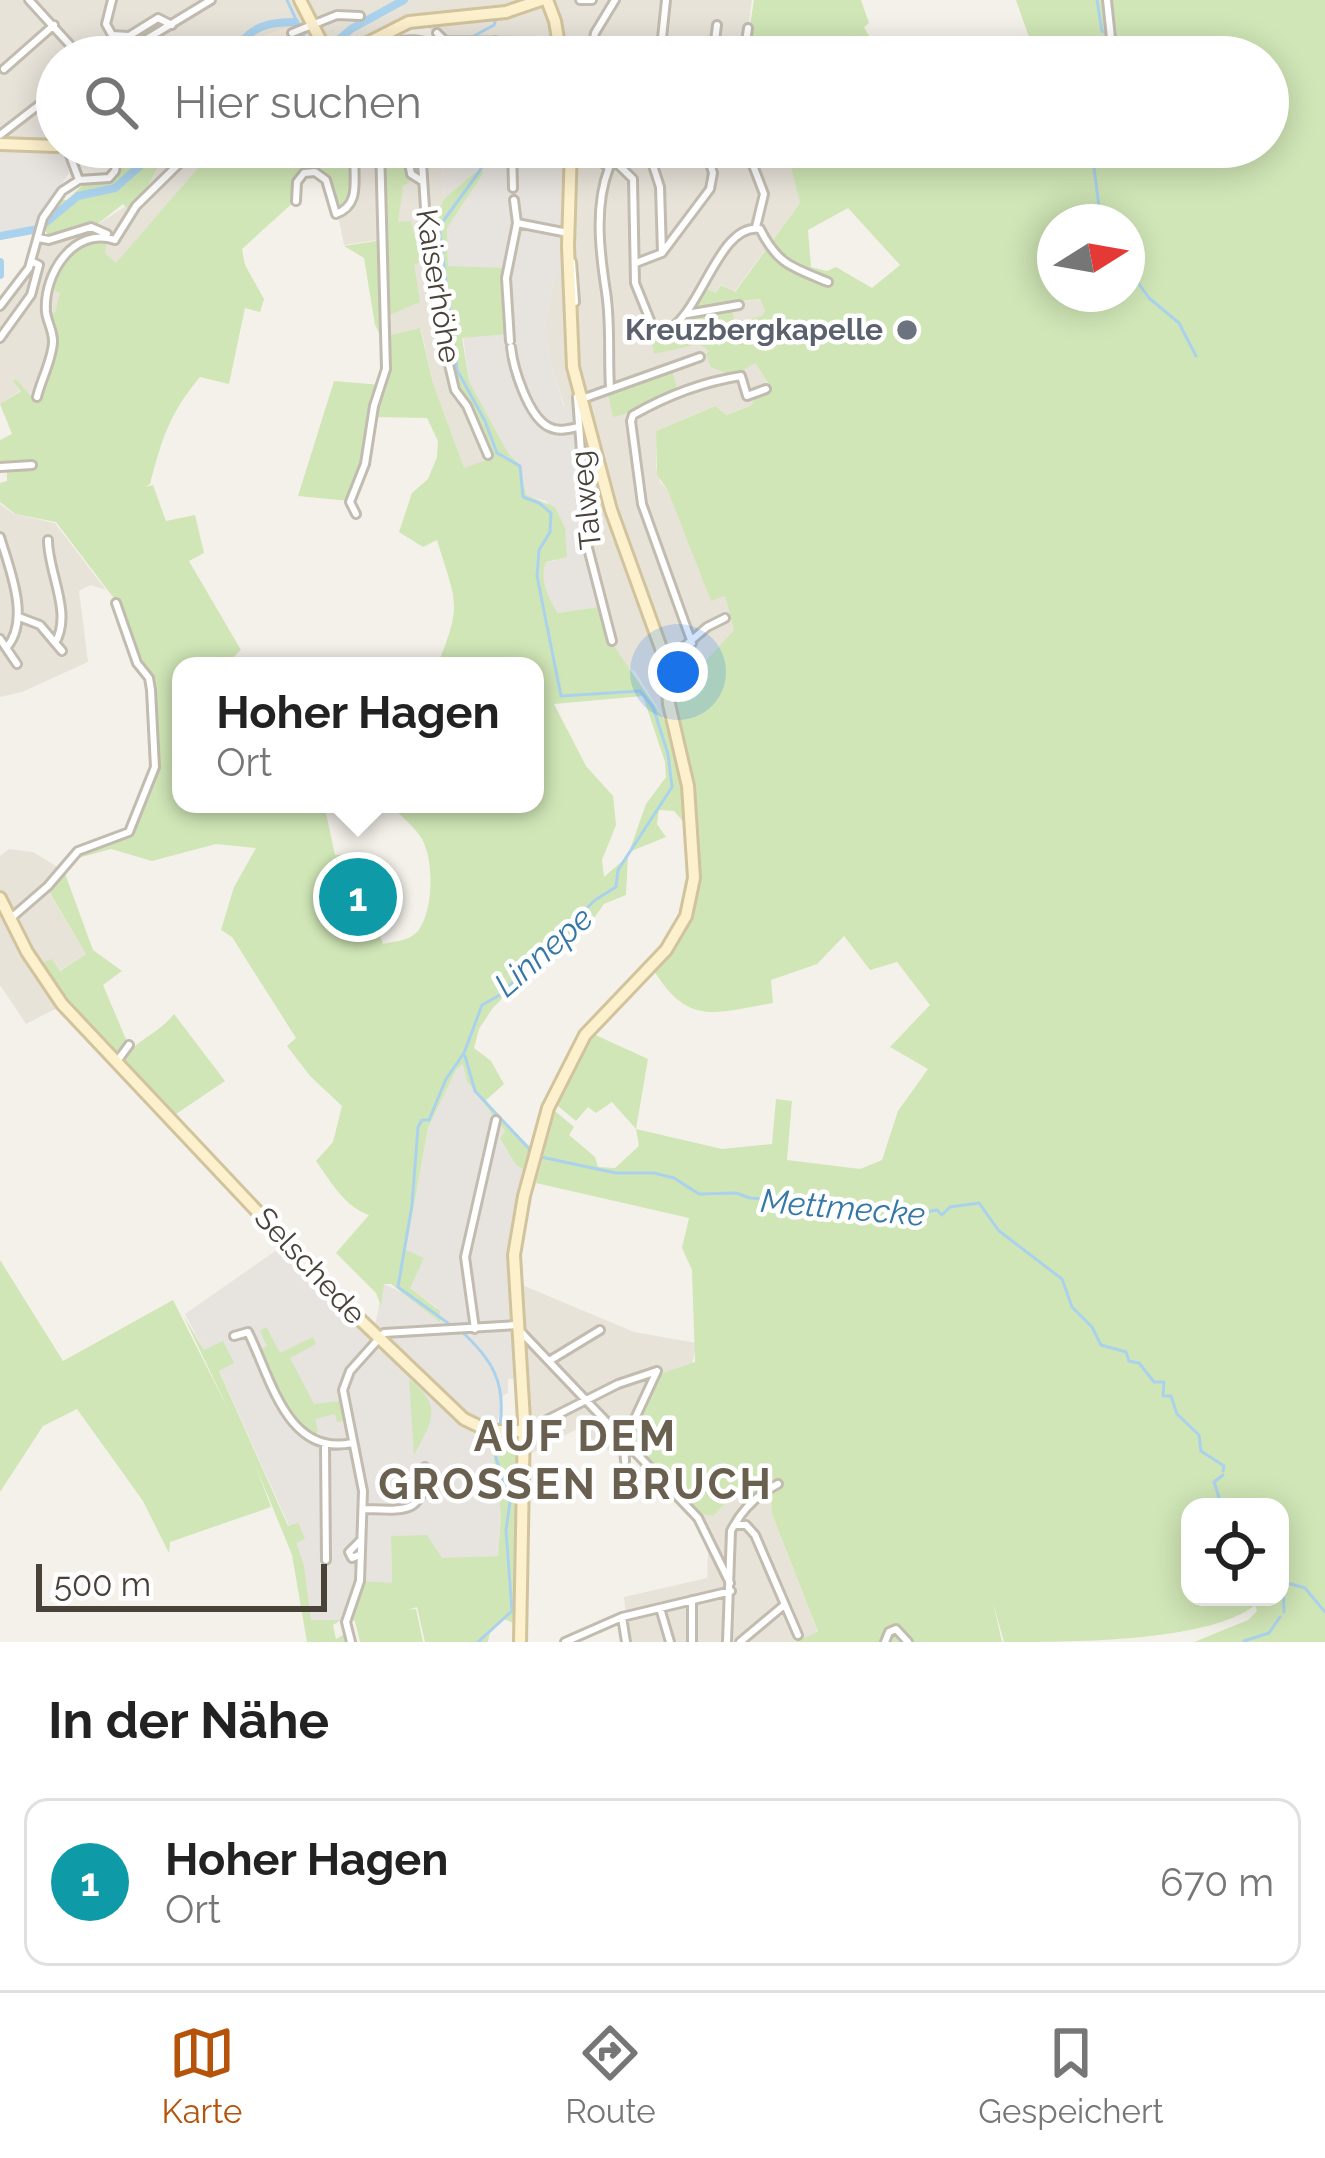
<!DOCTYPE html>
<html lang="de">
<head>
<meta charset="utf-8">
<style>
	:root { --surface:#fff; --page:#f6f6f6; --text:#222; --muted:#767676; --line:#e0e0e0; --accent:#b45309 }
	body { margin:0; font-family:Raleway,sans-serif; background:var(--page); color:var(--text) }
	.controls { position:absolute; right:36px; bottom:36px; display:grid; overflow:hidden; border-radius:24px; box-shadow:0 6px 30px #0003 }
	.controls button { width:108px; height:108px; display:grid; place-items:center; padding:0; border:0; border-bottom:3px solid var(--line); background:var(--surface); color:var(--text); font:60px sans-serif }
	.compass { position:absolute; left:1037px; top:204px; width:108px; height:108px; border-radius:50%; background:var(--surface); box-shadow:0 6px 30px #0003; rotate:79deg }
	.scale { position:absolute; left:36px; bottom:30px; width:291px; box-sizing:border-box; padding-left:12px; border:6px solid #484239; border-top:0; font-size:33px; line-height:42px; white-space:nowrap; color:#484239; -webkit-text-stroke:9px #fff; paint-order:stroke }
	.you { position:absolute; left:678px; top:672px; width:42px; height:42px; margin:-30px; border:9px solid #fff; border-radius:50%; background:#1a73e8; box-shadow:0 0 0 18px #1a73e833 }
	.badge { display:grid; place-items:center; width:78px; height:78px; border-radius:50%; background:var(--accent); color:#fff; font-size:39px; font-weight:700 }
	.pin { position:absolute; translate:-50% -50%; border:6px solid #fff; box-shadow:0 3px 12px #0006 }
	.popup { position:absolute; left:172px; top:657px; width:372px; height:156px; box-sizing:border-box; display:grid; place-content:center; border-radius:24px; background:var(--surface); filter:drop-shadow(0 3px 9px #0005); font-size:39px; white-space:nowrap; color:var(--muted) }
	.popup b { font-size:45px; color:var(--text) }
	.popup::after { content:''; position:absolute; left:50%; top:100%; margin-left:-24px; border:24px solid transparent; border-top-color:var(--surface) }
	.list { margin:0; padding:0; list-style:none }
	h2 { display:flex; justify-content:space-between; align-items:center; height:156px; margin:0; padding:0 48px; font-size:51px }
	h2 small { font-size:39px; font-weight:400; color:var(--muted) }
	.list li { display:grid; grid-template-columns:78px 1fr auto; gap:36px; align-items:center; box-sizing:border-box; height:168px; margin:0 24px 24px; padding:0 24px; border:3px solid var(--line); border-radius:24px }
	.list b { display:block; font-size:45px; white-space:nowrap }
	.list p { margin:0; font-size:39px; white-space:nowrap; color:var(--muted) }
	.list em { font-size:39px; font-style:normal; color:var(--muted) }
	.icon { flex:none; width:66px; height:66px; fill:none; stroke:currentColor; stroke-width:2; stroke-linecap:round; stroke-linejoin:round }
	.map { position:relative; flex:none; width:1325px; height:1642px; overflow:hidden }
	.search { position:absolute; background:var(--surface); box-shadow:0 6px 30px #0003; left:36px; right:36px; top:36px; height:132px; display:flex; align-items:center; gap:30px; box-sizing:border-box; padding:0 42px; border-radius:66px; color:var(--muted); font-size:45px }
	.sheet { height:348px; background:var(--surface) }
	nav { display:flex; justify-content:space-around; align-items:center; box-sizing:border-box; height:168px; border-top:3px solid var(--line); background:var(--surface); font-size:33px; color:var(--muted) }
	nav a { display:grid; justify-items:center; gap:6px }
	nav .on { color:var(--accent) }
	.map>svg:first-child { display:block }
	.residential { fill:#e8e3d9 }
	.commercial { fill:#f4e8d7 }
	.industrial { fill:#e7e3df }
	.green { fill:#d0e6b6; fill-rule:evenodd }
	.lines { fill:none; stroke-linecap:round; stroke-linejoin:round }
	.stream { stroke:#abd2ed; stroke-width:3 }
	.river { stroke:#abd2ed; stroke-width:8 }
	.street-casing { stroke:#c2bcb0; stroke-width:12 }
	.secondary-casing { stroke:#d1c39c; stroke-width:16 }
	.street { stroke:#fff; stroke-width:6 }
	.secondary { stroke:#fcf0cd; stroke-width:10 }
	.secondary-bridge-casing { stroke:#d1c39c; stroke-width:16; stroke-linecap:butt }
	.secondary-bridge { stroke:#fcf0cd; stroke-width:10 }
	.worship-dot { fill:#6b7280; stroke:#fff; stroke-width:4.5 }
	.labels { text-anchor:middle; stroke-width:9; stroke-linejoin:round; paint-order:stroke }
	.street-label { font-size:30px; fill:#484239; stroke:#fff }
	.worship-label { font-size:30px; font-weight:bold; fill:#5b616d; stroke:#fff; text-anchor:end }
	.water-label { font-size:33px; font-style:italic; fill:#3578a7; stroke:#fff }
	.district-label { font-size:42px; font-weight:bold; letter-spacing:3px; fill:#6a6050; stroke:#fff }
</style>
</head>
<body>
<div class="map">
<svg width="1325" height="1642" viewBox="0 0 1325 1642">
	<rect width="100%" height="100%" fill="#f4f1ea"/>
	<path class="residential" d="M0,0h752l-8,57h-181l-1,-8 4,-3 22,-4 -27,-1 -3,16h-57l-5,-18h-49l-18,-10 -3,-13 -29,5 -62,36h-34v-3l-51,-8 -7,11h-186v89l-57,-2z
		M176,147h40l-100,117 -12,-11 -52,36 9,3 -6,22 -7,-2 3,36 -16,55 -19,-24 5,11 -21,14v-96l34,-42 9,-29 7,3 45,-14 48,-31 18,-34z
		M358,147h83l3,52 -13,26 7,48 30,133 21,53 -25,10 -31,-86 -12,-54 -34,7 -4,-97 -39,6 -6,-30 18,-15 -2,-31z
		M574,147h212l14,56 -66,89 -13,-8 -5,9 -11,-5 -13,22 4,3 26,-9 39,-5 4,11 -9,20 -1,33 16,26 -19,16 -27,10 -11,-9 -58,25v36l4,15 7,7 44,111 14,-5 9,35 -37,40 5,18 -26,7 -6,-12 4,51 -39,-63 -11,-6 -12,-22 -5,-38 -18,-57 -12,-142 -12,2 -15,-47 -5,-40 10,-46h15z
		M0,504l14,10 41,9 51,67 -16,-5 -11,6 9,71 -66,30 -22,5z
		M9,849l24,3 31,19 -16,20 38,63 -27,17 -26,-2 26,38 -33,17 -26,-39v-129z
		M522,1285l112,47 63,11 -5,21 -35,11 -35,85 -45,-31 -49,26z
		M743,1485l27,4 2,25 46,119 -24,9h-165l-5,-45 83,-19 2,-43 -12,-22 16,2z"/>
	<path class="commercial" d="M287,28l8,5 6,24h-58l19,-21z"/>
	<path class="industrial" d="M37,126l10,1 10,20 9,6 3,20 -29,43 -2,12 -38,7v-84z
		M441,147h127l-2,128 -11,1 -10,45 5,39 14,47 11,-1 14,142 15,58 -47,7 -11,-16 -4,-28 3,-7 10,-1 7,-37 -16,-23 -20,-5 -6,-31 -12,-12 -39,-72 -6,-43 44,-5 -59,-66 -1,-39 36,-55h-9l-30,26z
		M464,1063l41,68 -5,9 16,25 14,8 -10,24 -6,122 -6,4 -74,9 -60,-3 10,-45 56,26 -30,-22 -4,-37 22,-123 28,-58z
		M281,1247l32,29 48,55 101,88 32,17 -2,11 9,67 -3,42 -57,3 -50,-23 1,48 -30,-3 -21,39 -30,1 -7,-56 -9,-22 9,-4 -15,-13 -70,-156 15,-8 -30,-12 -19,-36z
		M512,1328l6,50 -10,1v14l-5,3 -7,33 -25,-8 -85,-83 12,-5z"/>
	<path class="green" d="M754,0h107l8,23 -5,4 17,30h-52l21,-24 -25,24h-80z
		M1016,0h309v1642h-131l54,-22 9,-9 -2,-6c-45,37 -184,37 -251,37l-11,-40 9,40h-91l-14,-14 -8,7 7,-3 11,10h-113l24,-10 -46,-118 -2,-26 -15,9 -13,-11 -29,30 -16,-3 -70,-73 30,-65 38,-13 -3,-92 -10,-22 7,-30 -153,-35 19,-72 19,16 -5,8 26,22 3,10 17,1 24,-22 -3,-17 -24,-27 -16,11 -8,-6 -12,14 -23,-19 36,-70 59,27 -12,70 86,20 50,-5 4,-45 16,2 -5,59 73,9 22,-9 16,-49 30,-42 -38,-22 40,-42 -33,-43 -27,8 -26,-34 -27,28 -46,16 2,23c-58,10 -85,24 -120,-34l18,-24 25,-73 -27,-192 7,14 25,-6 -4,-18 37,-40 -9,-34 -14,5 -44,-112 -10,-14 -1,-44 59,-25 11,9 26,-10 4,-10 15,-7 -16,-25 -21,13 -23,-9 -5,-13 3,-3 -10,-7 -45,10 -4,-19c26,0 21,-10 38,-18 10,-5 31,-9 43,-9l7,28 17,-6 -5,-11 12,-3 3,-6 -5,-11 -38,4 -26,10 -4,-3 13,-22 11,5 5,-8 14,7 65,-89 -14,-56h17v6l1,-6h38l8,13 4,-1 -8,-12h83l6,10 15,-10h318v-90h-148l-6,-12 -6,3 2,9h-74zM848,208l52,57 -28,23 -36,-21 -9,4 -16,-4 -3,-37zM1055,222h72v72h-72zM1190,1507h90v90h-90z
		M157,147h19l-15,14 -18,34 -16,13 -4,-4 -28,22 -16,1 -29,12 -6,-11 14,-29 9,1 18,-17 30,-5 14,-23z
		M216,147h138v52l-17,14 -11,-35 -22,-6 -8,9v19l-54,49 3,16 19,34 -4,13 -15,-4 -16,76 -29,-7c-31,37 -38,62 -50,107l-5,3 8,-2 13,36 29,-6 9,38 -15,8 52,89 -17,16h-43v138h143l11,51 17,-1 42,60 -21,4 10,26c12,-3 27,-3 35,-13 16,-21 16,-71 4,-92 -8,-13 -22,-24 -33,-35h146v-138h-98c26,-63 19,-63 0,-126l-14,7 -24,-15 13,-39 16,-14 9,-22 1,-16 -11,-23 -53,-1 -7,37 -17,47 -52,-5 36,-115 47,4 6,-15v-34l33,-8 13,55 31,85 25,-9 -20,-53 -12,-17 -26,-164 13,-26 30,-26 10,-1 -37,56 1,38 55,2 4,66 -45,4 7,43 39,72 12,12 6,30 29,12 10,21 2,29 -21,5c-7,15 2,38 12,51l46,-7 8,37 62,91 14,93 -14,-16 -15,-1 -2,14 9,13 -37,15 17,-48 20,-27 -1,-15 -22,-66 -89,8 32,62 27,30 3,29 -14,35 2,17 24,-21 -2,39 -22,9 -25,35 -23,3 -64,67 -13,20 -5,19 17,13 13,23 -19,17 50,51 -5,21 -14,-8 -16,-26 5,-8 -38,-50 -4,-17 -7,6 -28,58 -22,122 18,8 -14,30 30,23v11l-49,-38h-7l-3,22 -5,-13 -40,-40 33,-38c-25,-9 -38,-33 -53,-54l17,-19 9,-36 -32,-30 -23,-30 9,-8 -64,-101 -11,-7 13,-43 22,-39 -40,-4 -64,17 -41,-12 -40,11 24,-16 35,-11 24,-73 -2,-70 -36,-89 -60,-79 -41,-8 -15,-12v-19l7,-2v-11h-7v-30l12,-6 -12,-30 21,-13 -8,-10 3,-2 20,23 18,-59 -7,-32 8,2 5,-20 -9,-4 10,-25 16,-20 30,-5 -2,14 11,10z
		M404,149l7,32 -8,5 -5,36 13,-1 4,17 13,-2 4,25 -18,3 6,38 -35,15 -2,-166z
		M382,240l-1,81 5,25 -11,-21 -11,-67 -20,-12z
		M672,370l5,19 -48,24 -16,4 -5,-24z
		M64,871l29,79 29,21 -19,14 25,59 -10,13 -52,-52 -29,-40 15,-6 8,12 26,-17 -38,-64z
		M174,1014l51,67 -52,35 -52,-53c11,-22 37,-28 53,-49z
		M0,1260l63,101 110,-61 58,115 -48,-100 21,35 19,-9 11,22 -15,8 69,155 10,-3 7,16 -9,4 8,22 7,55h30l-8,5 3,14 10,-6 2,9h-41l-15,-87 -37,-91 16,43 -101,35 -1,11 -26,-52 -66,-92 -34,17 -43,66z
		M266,1327l14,26 33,-16 3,7 -26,14 24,46 27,-3 3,20 -7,1 -2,-8 -20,5 3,13 -8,4 -6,-3 -34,-57 1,-7 -11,-19 7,-4 -7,-15z
		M409,1379c34,28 24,40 5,76z
		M494,1436l25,2 -1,187 -14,-6 -14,12 -2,11h-63l-8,-35 -9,3 8,-1 7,33h-63l-5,-21 -6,-2 12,-38 31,2 -1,-47 36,-1 15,23 56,-2 3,-42 -9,-68z"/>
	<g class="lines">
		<path class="stream" d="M287,0l12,26
			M1097,0l5,31 4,2
			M470,38l24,-13 2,-6
			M469,52l2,5
			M1092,152l9,70
			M1127,267l22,31 30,25 17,33
			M465,1056l10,35 58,62
			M541,1157l75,16h38l20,5 25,16 37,-1 14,5 176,14 11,-2 5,5 8,-8 29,-4 20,28 63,48 10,28 20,20 9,18 25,7 3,9 10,2 15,19h10l-1,14h8l6,18 22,21 2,16 23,15 -1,5
			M452,1326l-54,-39 14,-82 6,-78 4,-7h7l17,-41 18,-26 18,-48 18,-10 95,-95 21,-13 2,-17 54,-83 -4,-33 -15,-47 -13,-16 -79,5 -24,-120 2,-26 11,-18 1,-19 -12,-10 -16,-6 -3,-31 -23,-13 -12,-32 -28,-51 -18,-143 42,-58 -1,-22
			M460,1330c32,29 46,52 40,95
			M1222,1507l-8,-25 9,-7
			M1280,1581l25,7 20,24
			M1283,1584l1,28
			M1244,1641l25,-8 11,-16
			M478,1642l34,-31 -6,-81 4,-28 -14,-44 1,-21"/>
		<path class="river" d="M227,57c24,-26 30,-35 68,-35l13,29h18l25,-22 53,-29
			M0,236l38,-7 40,-33 37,-8 34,-30 4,-11
			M0,262v13"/>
		<defs>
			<path id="street" d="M29,0l52,57
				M112,0l-6,24 6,11 17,1 29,-18 14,7
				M580,0h12
				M1107,0l6,57
				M292,33l45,-18 23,1
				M437,33l8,8 96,1 11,6
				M495,41l4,16
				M117,57l94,-57
				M365,57c21,-14 42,-22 67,-13l7,13
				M551,57l1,-9 15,-5 24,2
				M590,57l5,-24 20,-33
				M660,57l6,-57
				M713,57l4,-32
				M744,57l4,-29
				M4,69l50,-44
				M55,95l-9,20 11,21
				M0,135l57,-44
				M406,147l5,27 11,7
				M421,147l4,61 21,144 9,38 12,16 21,49
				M512,147l1,41
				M585,147l24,21c-15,38 -9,85 -3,124 5,31 2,65 4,96
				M600,147l33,32 2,104 19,47 11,2c37,-17 53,-110 95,-103 18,36 32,38 68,53
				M647,147l13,40 2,66
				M746,147l18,47 -8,33
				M68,150l11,30
				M609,159l2,-12
				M296,201l1,-19 7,-9 11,-1 11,8 10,34c29,-11 14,-41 20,-67
				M517,223l51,10
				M38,238l11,2 42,-13 16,7
				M116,238l20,-32 60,-59
				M572,262l3,40
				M636,263l26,-10 48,-64 3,-16 -8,-26
				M0,306l29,-38 14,-50 19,-27 17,-11 30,-2 6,-7 3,-19
				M687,314l52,-9
				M0,338l31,-43 8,-30 -8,-4
				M510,341l-4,-63 11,-55 -3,-23
				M511,347c2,20 17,70 38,80 9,5 20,2 29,0
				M37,397c4,-17 16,-39 16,-56 0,-10 -6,-20 -7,-29 -3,-38 28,-86 69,-72
				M577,397l11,151 24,93
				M582,399l118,-42
				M0,467l32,-2
				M356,514l-6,-12 15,-38 9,-58 12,-37 -6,-222
				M0,537c10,33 31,84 6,111
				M48,540c0,33 25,73 7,103
				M19,617l21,8 22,26
				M0,639l17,25
				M692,643l-50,-139 -11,-83 2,-6c35,-20 69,-33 108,-39l6,20 19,-7
				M666,662l41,-35 18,-9
				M10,919l38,-33 30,-35 51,-19 26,-65 -4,-77 -2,-12 -12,-15 -21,-60
				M118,1060l11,-15
				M475,1329l-10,-72 31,-137
				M522,1333l176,185 32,65
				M234,1336l14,-4c23,46 39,125 104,111
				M549,1361l51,-31
				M525,1431l93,-47 39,-13
				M325,1446l1,114
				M625,1461l-1,-19 33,-71
				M363,1509c40,1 63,7 62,-42
				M735,1525h11l9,10 43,100
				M359,1555l-7,3 -3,-6 12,-12
				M660,1608l10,34
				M622,1617l4,25
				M351,1642l-5,-20 14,-41 3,-90 -20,-101 7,-19 34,-38 134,-8
				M565,1642l57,-25 109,-26
				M692,1642v-42
				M727,1642l4,-111c10,-20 25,-36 47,-47
				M740,1642l43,-36
				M885,1642l4,-10 7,-3 12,13"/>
			<path id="secondary" d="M300,0l29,57
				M547,0l8,21 6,36
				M340,57l69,-35 97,-10 35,-12
				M0,144l57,2
				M75,149l28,4 43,-6
				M0,898l27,54 35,52 287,305 115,110 25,12h35
				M520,1642l4,-222 -10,-165 10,-59 24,-88 37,-73 81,-85 20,-34 8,-38 -6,-92 -19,-82 -3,-42 -55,-152 -38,-143 -5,-121 3,-99"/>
		</defs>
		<use href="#street" class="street-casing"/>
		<use href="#secondary" class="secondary-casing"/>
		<use href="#street" class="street"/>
		<use href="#secondary" class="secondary"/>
		<defs>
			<path id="secondary-bridge" d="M63,147l12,2"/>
		</defs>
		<use href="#secondary-bridge" class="secondary-bridge-casing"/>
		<use href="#secondary-bridge" class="secondary-bridge"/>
	</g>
	<circle class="worship-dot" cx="907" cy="330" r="12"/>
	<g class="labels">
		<g class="street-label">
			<text transform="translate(438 286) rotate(81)" y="10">Kaiserhöhe</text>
			<text transform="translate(586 500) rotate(-96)" y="10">Talweg</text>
			<text transform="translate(310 1266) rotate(47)" y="10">Selschede</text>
		</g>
		<g class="worship-label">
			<text x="883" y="340">Kreuzbergkapelle</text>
		</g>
		<g class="water-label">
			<text transform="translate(543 951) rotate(-41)" y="12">Linnepe</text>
			<text transform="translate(843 1207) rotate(5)" y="12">Mettmecke</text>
		</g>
		<g class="district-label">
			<text x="576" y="1451">AUF DEM<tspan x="576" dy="48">GROSSEN BRUCH</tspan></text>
		</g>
	</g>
</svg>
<div class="controls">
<button><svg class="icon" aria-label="locate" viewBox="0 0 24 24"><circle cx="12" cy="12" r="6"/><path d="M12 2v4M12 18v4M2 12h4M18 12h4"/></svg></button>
</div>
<svg class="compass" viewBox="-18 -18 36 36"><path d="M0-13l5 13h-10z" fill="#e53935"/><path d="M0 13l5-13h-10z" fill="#767676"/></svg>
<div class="scale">500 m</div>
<div class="you"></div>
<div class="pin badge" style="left:358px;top:897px;background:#0f9aa8">1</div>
<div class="popup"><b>Hoher Hagen</b>Ort</div>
<div class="search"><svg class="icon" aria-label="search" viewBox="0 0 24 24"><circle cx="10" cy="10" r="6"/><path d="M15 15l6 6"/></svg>Hier suchen</div>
</div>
<section class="sheet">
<h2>In der Nähe<small></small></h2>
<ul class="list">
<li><span class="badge" style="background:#0f9aa8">1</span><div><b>Hoher Hagen</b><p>Ort</p></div><em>670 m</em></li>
</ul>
</section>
<nav>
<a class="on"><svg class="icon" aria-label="map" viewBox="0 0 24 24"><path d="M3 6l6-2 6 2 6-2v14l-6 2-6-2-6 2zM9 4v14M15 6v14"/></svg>Karte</a>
<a><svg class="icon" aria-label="directions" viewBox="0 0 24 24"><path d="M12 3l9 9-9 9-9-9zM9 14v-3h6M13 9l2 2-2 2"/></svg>Route</a>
<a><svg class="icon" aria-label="saved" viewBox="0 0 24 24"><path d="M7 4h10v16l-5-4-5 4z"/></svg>Gespeichert</a>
</nav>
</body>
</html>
